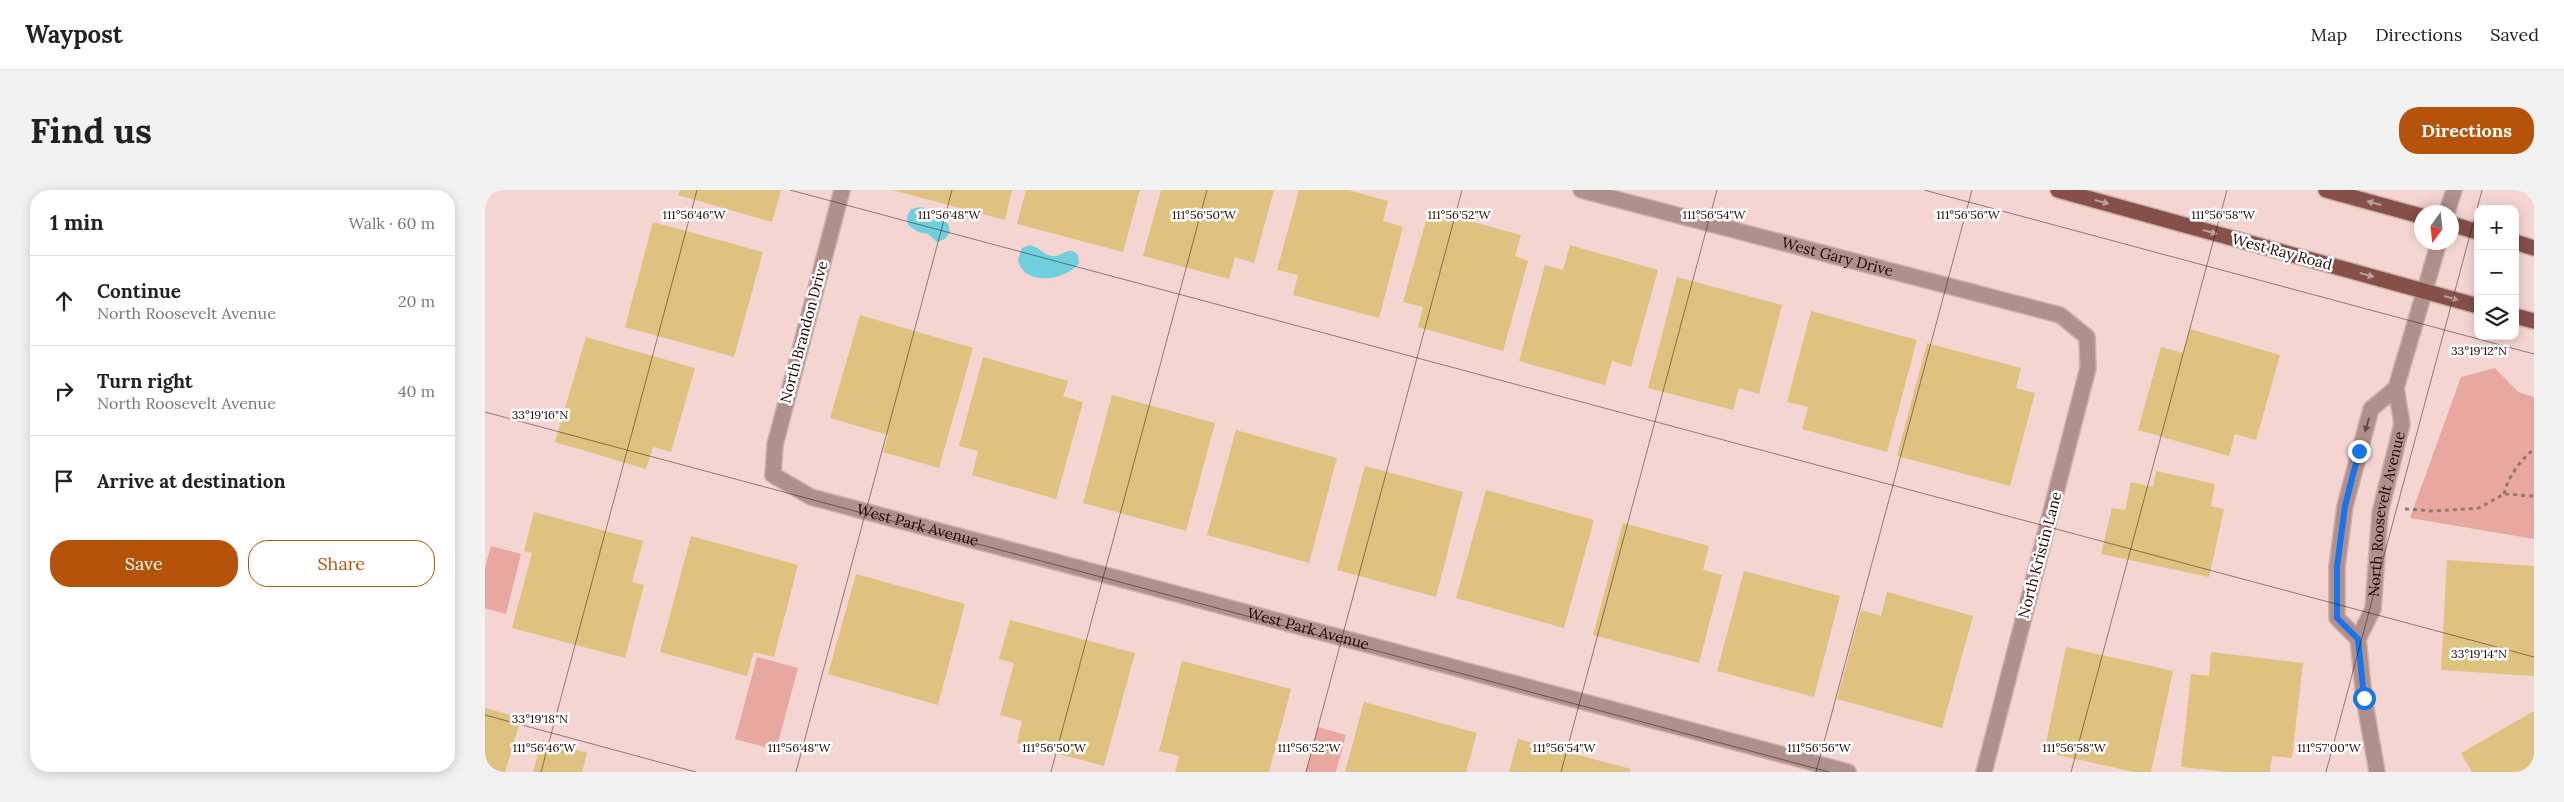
<!DOCTYPE html>
<html lang="en">
<head>
<meta charset="utf-8">
<style>
	:root { --surface:#fff; --page:#f2f2f2; --text:#222; --muted:#767676; --line:#e0e0e0; --accent:#b45309 }
	body { margin:0; font-family:Lora,serif; background:var(--page); color:var(--text) }
	.controls { position:absolute; right:15px; top:15px; display:grid; overflow:hidden; border-radius:10px; box-shadow:0 2px 12px #0003 }
	.controls button { width:45px; height:45px; display:grid; place-items:center; padding:0; border:0; border-bottom:1px solid var(--line); background:var(--surface); color:var(--text); font:25px sans-serif }
	.compass { position:absolute; left:1929px; top:15px; width:45px; height:45px; border-radius:50%; background:var(--surface); box-shadow:0 2px 12px #0003; rotate:195deg }
	.stop { position:absolute; width:15px; height:15px; margin:-11px; border:4px solid #1a73e8; border-radius:50%; background:#fff }
	.stop.end { background:#1a73e8; border-color:#fff; box-shadow:0 1px 5px #0008 }
	.list { margin:0; padding:0; list-style:none }
	h2 { display:flex; justify-content:space-between; align-items:center; height:65px; margin:0; padding:0 20px; font-size:21px }
	h2 small { font-size:16px; font-weight:400; color:var(--muted) }
	.list li { display:grid; grid-template-columns:32px 1fr auto; gap:15px; align-items:center; box-sizing:border-box; height:90px; padding:0 20px; border-top:1px solid var(--line) }
	.list b { display:block; font-size:19px; white-space:nowrap }
	.list p { margin:0; font-size:16px; white-space:nowrap; color:var(--muted) }
	.list em { font-size:16px; font-style:normal; color:var(--muted) }
	.actions { display:flex; gap:10px; padding:15px 20px }
	.actions a { flex:1; padding:11px 0; border:1px solid var(--accent); border-radius:20px; text-align:center; font-size:18px; color:var(--accent) }
	.actions .main { background:var(--accent); color:#fff }
	.icon { flex:none; width:28px; height:28px; fill:none; stroke:currentColor; stroke-width:2; stroke-linecap:round; stroke-linejoin:round }
	.map { position:relative; flex:none; width:2049px; height:582px; overflow:hidden; border-radius:20px }
	header { display:flex; align-items:center; gap:30px; box-sizing:border-box; height:70px; padding:0 25px; background:var(--surface); border-bottom:1px solid var(--line) }
	header strong { font-size:24px }
	nav { display:flex; gap:28px; margin-inline-start:auto; font-size:18px }
	.intro { display:flex; align-items:center; justify-content:space-between; box-sizing:border-box; height:120px; padding:0 30px }
	h1 { margin:0; font-size:35px }
	.button { padding:12px 22px; border-radius:20px; background:var(--accent); color:#fff; font-size:18px; font-weight:700 }
	main { display:flex; gap:30px; padding:0 30px }
	aside { flex:1; background:var(--surface); border-radius:20px; box-shadow:0 2px 12px #0003 }
	.map>svg:first-child { display:block }
	.green { fill:#e8a79f }
	.water { fill:#71d0dd }
	.building { fill:#dfc27f }
	.lines { fill:none; stroke-linecap:round; stroke-linejoin:round }
	.minor-casing { stroke:#ceb0ac; stroke-width:18 }
	.major-casing { stroke:#ceb0ac; stroke-width:18 }
	.path { stroke:#947774; stroke-width:3; stroke-dasharray:4 4; stroke-linecap:butt }
	.minor { stroke:#b0908b; stroke-width:15 }
	.major { stroke:#864f48; stroke-width:15 }
	.oneway { fill:#bc9e9a }
	.oneway2 { fill:#674a48 }
	.route { stroke:#1a73e8; stroke-width:6 }
	.ticks { fill:none; stroke:#1e0504; stroke-width:1; stroke-opacity:0.45 }
	.labels { text-anchor:middle; stroke-width:5; stroke-linejoin:round; paint-order:stroke }
	.street-label { font-size:15px; fill:#1e0504; stroke:#fff }
	.ticks-label { font-size:12px; text-anchor:middle; fill:#1e0504; stroke:#fff; stroke-width:5; stroke-linejoin:round; paint-order:stroke }
</style>
</head>
<body>
<header>
<strong>Waypost</strong>
<nav><a>Map</a><a>Directions</a><a>Saved</a></nav>
</header>
<div class="intro"><h1>Find us</h1><a class="button">Directions</a></div>
<main>
<aside>
<h2>1 min<small>Walk · 60 m</small></h2>
<ul class="list">
<li><svg class="icon" aria-label="ahead" viewBox="0 0 24 24"><path d="M12 20V5M6 11l6-6 6 6"/></svg><div><b>Continue</b><p>North Roosevelt Avenue</p></div><em>20 m</em></li>
<li><svg class="icon" aria-label="right" viewBox="0 0 24 24"><path d="M7 20v-9h11M14 6l5 5-5 5"/></svg><div><b>Turn right</b><p>North Roosevelt Avenue</p></div><em>40 m</em></li>
<li><svg class="icon" aria-label="arrive" viewBox="0 0 24 24"><path d="M6 21V4h12l-3 4 3 4H6"/></svg><div><b>Arrive at destination</b></div></li>
</ul>
<div class="actions"><a class="main">Save</a><a>Share</a></div>
</aside>
<div class="map">
<svg width="2049" height="582" viewBox="0 0 2049 582">
	<rect width="100%" height="100%" fill="#f5d5d1"/>
	<path class="green" d="M2010,178l23,24 16,5v142l-124,-21 51,-141z
		M6,356l30,8 -15,60 -21,-6v-40z
		M272,467l41,11 -22,82 -41,-11z
		M833,537l28,8 -10,37h-30z"/>
	<path class="water" d="M435,17l5,1 7,10 16,5 2,9 -5,7 -8,3 -9,-8 -10,-2 -10,-7 -1,-9 4,-7z
		M545,55c10,2 16,13 26,11 9,-2 14,-10 22,-1l1,8c-12,18 -57,24 -61,-4l4,-11z"/>
	<path class="building" d="M195,0h101l-9,32 -94,-27z
		M407,0h120l-7,30z
		M541,0h114l-17,62 -106,-28z
		M676,0h113l-20,73 -19,-6 -6,22 -86,-23z
		M814,0h49l40,11 -5,20 20,6 -24,91 -86,-23 5,-20 -21,-5z
		M944,20l92,25 -6,21 13,5 -25,90 -85,-24 5,-20 -20,-5z
		M168,32l110,30 -29,105 -109,-30z
		M1085,55l88,25 -27,97 -19,-6 -7,24 -86,-24 26,-96 18,5z
		M1192,87l105,28 -23,89 -20,-6 -6,22 -85,-22z
		M1326,121l106,29 -30,112 -85,-23 6,-22 -21,-5z
		M375,125l113,33 -34,120 -56,-16 5,-17 -58,-17z
		M1705,139l90,26 -24,85 -21,-6 -6,22 -91,-26 23,-83 22,6z
		M101,147l109,31 -24,84 -18,-5 -7,22 -91,-27z
		M1442,153l94,25 -5,20 19,5 -25,93 -113,-30z
		M498,167l85,24 -5,15 20,6 -27,97 -84,-24 6,-24 -19,-5z
		M627,205l103,28 -29,108 -103,-28z
		M751,240l101,28 -28,105 -102,-28z
		M880,276l98,26 -27,105 -99,-27z
		M1671,281l59,13 -4,22 13,3 -15,68 -108,-23 11,-46 13,2 6,-28 22,5z
		M1001,300l108,30 -30,108 -108,-30z
		M49,322l109,29 -11,41 12,3 -19,73 -113,-30 20,-75 -8,-2z
		M1138,333l86,23 -6,24 19,5 -23,88 -106,-28z
		M206,346l107,29 -24,92 -20,-5 -7,24 -87,-24z
		M1962,370l87,6v110l-93,-6z
		M1259,381l96,25 -26,101 -97,-26z
		M371,384l109,30 -27,101 -110,-31z
		M1402,402l86,24 -31,112 -105,-29 24,-89 20,6z
		M525,430l125,33 -31,113 -87,-23 5,-22 -22,-6 14,-52 -15,-4z
		M1581,457l107,24 -22,101h-17l-90,-20z
		M1726,462l92,11 -11,95 -20,-2 -2,16h-42l-47,-5 10,-93 18,2z
		M697,471l109,28 -22,83h-94l4,-16 -20,-5z
		M879,512l113,31 -11,39h-121z
		M0,518l36,10 -16,54h-20z
		M2049,521v61h-62l-11,-19z
		M1033,549l113,30 -1,3h-121z
		M57,550l45,13 -5,19h-49z"/>
	<g class="lines">
		<defs>
			<g id="minor">
				<path id="s1" d="M357,0l-67,255 -2,30 38,22 1037,275"/>
				<path id="s2" d="M1096,0l479,125 27,22 1,31 -104,404"/>
				<path d="M1962,22l7,-22"/>
				<path d="M1873,449l-21,-21v-51l8,-61 26,-97 25,-21"/>
				<path id="s3" d="M1892,582l-13,-74 -6,-59 15,-30 7,-96 22,-89 -6,-36 43,-146"/>
			</g>
			<path id="major" d="M1573,0l420,116
				M1841,0l95,26
				M1966,34l27,8
				M2030,52l19,6
				M2030,126l19,5"/>
		</defs>
		<use href="#minor" class="minor-casing"/>
		<use href="#major" class="major-casing"/>
		<path class="path" d="M2019,304c4,-17 17,-35 30,-45
			M1920,319l29,2 45,-3 25,-14 30,2"/>
		<use href="#minor" class="minor"/>
		<use href="#major" class="major"/>
	</g>
	<defs><path id="oneway-solid" d="M-6-.8H1V-3.2L6.5 0L1 3.2V.8H-6Z" transform="scale(1.25)"/></defs>
	<g class="oneway">
		<use href="#oneway-solid" transform="translate(1617 12) rotate(15)"/>
		<use href="#oneway-solid" transform="translate(1889 13) rotate(-165)"/>
		<use href="#oneway-solid" transform="translate(1725 42) rotate(15)"/>
		<use href="#oneway-solid" transform="translate(1882 85) rotate(15)"/>
		<use href="#oneway-solid" transform="translate(1966 108) rotate(15)"/>
	</g>
	<use class="oneway2" href="#oneway-solid" transform="translate(1882 235) rotate(107)"/>
	<g class="lines">
		<path class="route" d="M1874,261l-14,55 -8,61v51l21,21 6,59"/>
	</g>
	<path class="ticks" d="M305,0l1744,467M1439,0l610,164M0,222l1344,360M0,525l211,57M56,582l156,-582M311,582l156,-582M566,582l156,-582M821,582l156,-582M1076,582l156,-582M1331,582l156,-582M1586,582l156,-582M1841,582l156,-582"/>
	<g class="labels">
		<g class="street-label">
			<text transform="translate(1797 62) rotate(15)" y="5">West Ray Road</text>
			<text dy="5" stroke="none"><textPath href="#s2" startOffset="265">West Gary Drive</textPath></text>
			<text transform="translate(319 142) rotate(-75)" y="5">North Brandon Drive</text>
			<text dy="5" stroke="none"><textPath href="#s3" startOffset="264">North Roosevelt Avenue</textPath></text>
			<text dy="5" stroke="none"><textPath href="#s1" startOffset="448">West Park Avenue</textPath></text>
			<text transform="translate(1555 365) rotate(-75)" y="5">North Kristin Lane</text>
			<text dy="5" stroke="none"><textPath href="#s1" startOffset="852">West Park Avenue</textPath></text>
		</g>
	</g>
	<g class="ticks-label">
		<text x="209" y="29">111°56'46"W</text>
		<text x="464" y="29">111°56'48"W</text>
		<text x="719" y="29">111°56'50"W</text>
		<text x="974" y="29">111°56'52"W</text>
		<text x="1229" y="29">111°56'54"W</text>
		<text x="1483" y="29">111°56'56"W</text>
		<text x="1738" y="29">111°56'58"W</text>
		<text x="1994" y="165">33°19'12"N</text>
		<text x="55" y="229">33°19'16"N</text>
		<text x="1994" y="468">33°19'14"N</text>
		<text x="55" y="533">33°19'18"N</text>
		<text x="59" y="562">111°56'46"W</text>
		<text x="314" y="562">111°56'48"W</text>
		<text x="569" y="562">111°56'50"W</text>
		<text x="824" y="562">111°56'52"W</text>
		<text x="1079" y="562">111°56'54"W</text>
		<text x="1334" y="562">111°56'56"W</text>
		<text x="1589" y="562">111°56'58"W</text>
		<text x="1844" y="562">111°57'00"W</text>
	</g>
</svg>
<div class="controls">
<button>+</button>
<button>−</button>
<button><svg class="icon" aria-label="layers" viewBox="0 0 24 24"><path d="M12 4l9 5-9 5-9-5zM3 14l9 5 9-5"/></svg></button>
</div>
<svg class="compass" viewBox="-18 -18 36 36"><path d="M0-13l5 13h-10z" fill="#e53935"/><path d="M0 13l5-13h-10z" fill="#767676"/></svg>
<div class="stop" style="left:1879px;top:508px"></div>
<div class="stop end" style="left:1874px;top:261px"></div>
</div>
</main>
</body>
</html>
